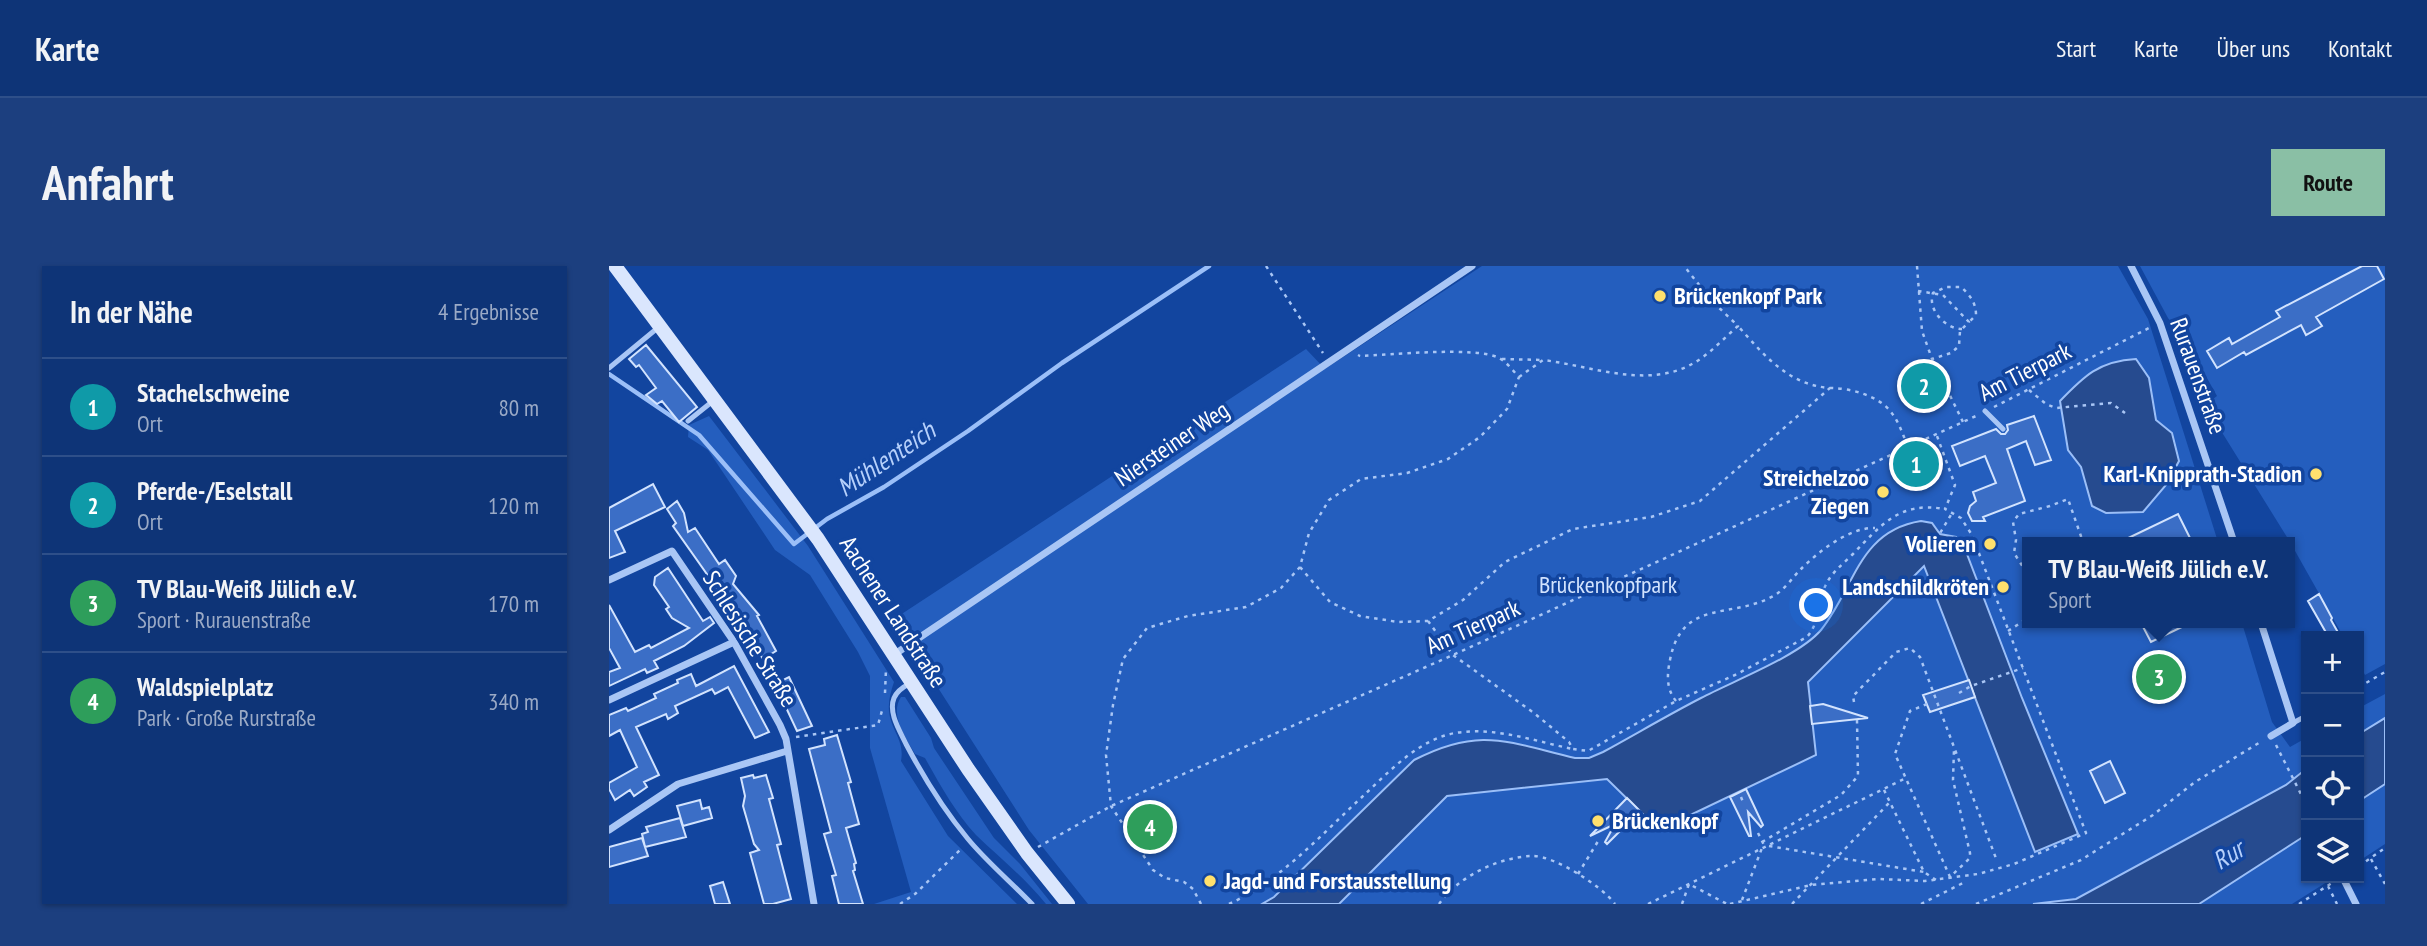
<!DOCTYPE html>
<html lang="de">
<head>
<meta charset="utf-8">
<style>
	:root { --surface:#0e3477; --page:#1c3f7f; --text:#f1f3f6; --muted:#9baac6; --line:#2e4f89; --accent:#8abfa5 }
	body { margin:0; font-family:"PT Sans Narrow",sans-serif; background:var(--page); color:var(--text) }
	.controls { position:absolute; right:21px; bottom:21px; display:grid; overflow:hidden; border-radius:0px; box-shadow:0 2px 5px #0004 }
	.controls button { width:63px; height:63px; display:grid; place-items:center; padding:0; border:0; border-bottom:2px solid var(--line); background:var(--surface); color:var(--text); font:35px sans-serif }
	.you { position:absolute; left:1208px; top:340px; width:24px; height:24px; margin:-18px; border:5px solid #fff; border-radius:50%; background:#1a73e8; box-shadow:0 0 0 10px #1a73e833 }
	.badge { display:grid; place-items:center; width:46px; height:46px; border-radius:50%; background:var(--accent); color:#fff; font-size:23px; font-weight:700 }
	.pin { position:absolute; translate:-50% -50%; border:4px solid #fff; box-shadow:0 2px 7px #0006 }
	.popup { position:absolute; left:1413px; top:271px; width:273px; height:91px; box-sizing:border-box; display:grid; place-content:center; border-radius:0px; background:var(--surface); filter:drop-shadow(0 2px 5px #0005); font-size:23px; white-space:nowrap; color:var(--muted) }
	.popup b { font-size:26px; color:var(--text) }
	.popup::after { content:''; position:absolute; left:50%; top:100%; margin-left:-14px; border:14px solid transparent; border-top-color:var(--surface) }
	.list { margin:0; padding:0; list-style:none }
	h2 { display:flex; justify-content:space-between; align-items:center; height:91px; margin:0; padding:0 28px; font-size:30px }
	h2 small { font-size:23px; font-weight:400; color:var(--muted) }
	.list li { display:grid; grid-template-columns:46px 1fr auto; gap:21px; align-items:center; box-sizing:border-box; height:98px; padding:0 28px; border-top:2px solid var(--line) }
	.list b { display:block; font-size:26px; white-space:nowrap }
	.list p { margin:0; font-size:23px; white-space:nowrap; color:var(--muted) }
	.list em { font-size:23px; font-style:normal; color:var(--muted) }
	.icon { flex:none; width:38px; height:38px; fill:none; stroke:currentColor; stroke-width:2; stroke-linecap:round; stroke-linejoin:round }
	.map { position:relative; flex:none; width:1776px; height:638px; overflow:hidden; border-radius:0px }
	header { display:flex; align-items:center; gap:42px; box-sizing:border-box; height:98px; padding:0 35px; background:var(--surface); border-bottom:2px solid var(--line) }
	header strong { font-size:33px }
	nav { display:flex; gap:38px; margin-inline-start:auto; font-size:24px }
	.intro { display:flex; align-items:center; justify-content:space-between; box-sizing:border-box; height:168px; padding:0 42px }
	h1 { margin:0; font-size:49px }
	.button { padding:18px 32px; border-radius:0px; background:var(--accent); color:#111; font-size:24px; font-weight:700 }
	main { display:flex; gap:42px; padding:0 42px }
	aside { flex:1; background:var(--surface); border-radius:0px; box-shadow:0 2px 5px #0004 }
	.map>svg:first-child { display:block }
	.green { fill:#245ebe }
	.water { fill:#264b8f; stroke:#9bbff8; stroke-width:2 }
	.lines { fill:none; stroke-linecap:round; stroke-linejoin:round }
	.stream { stroke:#9bbff8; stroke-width:4.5 }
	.building { fill:#3b6ec6; stroke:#d2e3fe; stroke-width:2 }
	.path { stroke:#a9c6f5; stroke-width:2.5; stroke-dasharray:3.5 5; stroke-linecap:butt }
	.service { stroke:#a9c6f5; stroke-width:5 }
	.minor { stroke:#a9c6f5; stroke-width:7 }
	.secondary { stroke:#dae6fd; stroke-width:14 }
	.poi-dot { fill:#ffe06d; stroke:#12459f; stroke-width:2.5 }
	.labels { text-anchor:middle; stroke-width:7; stroke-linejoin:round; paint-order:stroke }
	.poi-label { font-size:24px; font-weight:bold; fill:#fff; stroke:#12459f; text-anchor:end }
	.street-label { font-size:24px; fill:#fff; stroke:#12459f }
	.park-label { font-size:24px; fill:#d2e3fe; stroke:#12459f }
	.water-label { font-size:26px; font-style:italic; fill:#b6d0fb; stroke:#12459f }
</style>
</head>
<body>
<header>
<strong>Karte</strong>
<nav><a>Start</a><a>Karte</a><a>Über uns</a><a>Kontakt</a></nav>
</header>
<div class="intro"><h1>Anfahrt</h1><a class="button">Route</a></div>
<main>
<aside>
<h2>In der Nähe<small>4 Ergebnisse</small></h2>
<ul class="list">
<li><span class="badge" style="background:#0f9aa8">1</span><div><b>Stachelschweine</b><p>Ort</p></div><em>80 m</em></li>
<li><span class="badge" style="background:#0f9aa8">2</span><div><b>Pferde-/Eselstall</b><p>Ort</p></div><em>120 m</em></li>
<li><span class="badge" style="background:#2e9e5b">3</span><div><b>TV Blau-Weiß Jülich e.V.</b><p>Sport · Rurauenstraße</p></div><em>170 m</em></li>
<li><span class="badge" style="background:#2e9e5b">4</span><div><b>Waldspielplatz</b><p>Park · Große Rurstraße</p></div><em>340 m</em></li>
</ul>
</aside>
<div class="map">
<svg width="1776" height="638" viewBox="0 0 1776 638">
	<rect width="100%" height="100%" fill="#12459f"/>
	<path class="green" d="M873,0h636l30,53 70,223h-190v81h214l30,99 18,25 16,-9v31l-20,16 -210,114 -43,5h-945l-59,-74 -135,-211 412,-270 19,20z
		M1531,0h245v398l-20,11 -6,-12v-27h-16l-53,-94 -85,-137 12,-9 -29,-52 -20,-26z
		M100,150l99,130 86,136c-3,9 -6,19 -5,29 2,20 16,29 12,50l47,75 69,68h-143l37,-12 -41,-144v-72l-12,-24 -48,-77 -35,-25 -67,-100 -20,-13 1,-12z
		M1776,428v24l-26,16v-26z
		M292,431h4l26,41 3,10 60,90 26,26 32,40h-6c-21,-26 -46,-46 -70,-69 -21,-23 -36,-50 -51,-77l-10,-4c-9,-16 -26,-39 -14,-57z
		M1776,518v60l-26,17v-60z
		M1697,569v43h23l-2,4 -35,22h-93z"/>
	<path class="water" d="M1527,93l13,19 7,42 16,13 7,28 -13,24 -23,27 -37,1 -14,-7 -11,-39 -13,-17 -8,-49c24,-25 39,-40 76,-42z
		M1312,255l11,2 8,11 16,3 9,12 57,149 56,136 -43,18 -111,-286 -116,116 8,73 -157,75 -52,-51 -160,17 -108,108h-77l12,-7 140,-137c66,-34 93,-18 161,-2h14l14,-6c33,-18 65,-37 98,-54 32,-17 98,-42 120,-68 34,-42 37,-99 100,-109z
		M1776,452v66l-26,17v-67z
		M1697,503v66l-107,69h-166l43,-5 210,-114z"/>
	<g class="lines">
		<path class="stream" d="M0,108l90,61 95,109 33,-25 57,-32 84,-56 94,-68 147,-97"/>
	</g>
	<path class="building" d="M1753,0h15l7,13 -68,38 6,9 -16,9 -5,-10 -55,30 -2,-3 -27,16 -10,-17 22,-13 3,6 48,-27 -4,-6z
		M37,79l51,62 -18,15 -17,-21 -5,3 -11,-9 10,-7 -17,-23 -3,2 -7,-8z
		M1322,99l14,33 -10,4 -7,-14 -15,7 -8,-16z
		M1425,150l17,44 -16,5 -9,-24 -19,8 18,52 -42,16 2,4h-13l-4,-8 2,-7 6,-5 -3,-9 23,-9 -11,-27 -25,10 -8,-20 44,-17 5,5h4l3,-4 -1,-5z
		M44,218l12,23 -50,24 10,21 -16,6v-50z
		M68,235l7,12 4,19 7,-4 24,36 6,-4 11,16 -3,8 26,31 -2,1 19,35 -13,8 -23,-38 -67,-95 3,-3 -9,-14z
		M1569,248l14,28h-72z
		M59,302l35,53 7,-4 4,6 -30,23 -30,15 4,7 -11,5 -2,-4 -36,17v-14l11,-4 -11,-20v-43l26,47 14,-7 2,3 38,-20 -17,-10 -6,-9 3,-2 -15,-22 1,-8z
		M1710,328l13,24 -1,2 9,16h-12l-20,-35z
		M1532,357h49l-39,19z
		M125,400l35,66 -14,6 -27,-51 -13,7 -3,-5 -37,17 3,7 -10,6 -2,-5 -30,13 23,48 -15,7 3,5 -13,9 -4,-6 -15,10 -6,-11v-6l28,-16 -17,-37 -11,6v-21l17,-7 2,3 28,-13 -2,-4 24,-11 -1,-3 14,-6 5,12z
		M180,411l23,49 -15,5 -22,-47z
		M1360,414l6,17 -45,15 -7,-17z
		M1214,438l45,14 -56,6 -2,-18z
		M228,469l14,47 -3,1 11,41 -13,4 10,35 -2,1 1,6 -2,1 10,33h-24l-7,-28 4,-1 -12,-41 7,-2 -22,-83 16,-4 -1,-6z
		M1501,495l15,32 -20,10 -15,-32z
		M144,509l1,3 12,-3 7,23 -4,1 12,45 -4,1 14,54 -18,5h-9l-14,-51 9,-3 -5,-6 -11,-38 2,-10 -4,-18z
		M1137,523l17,36 -2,2 -13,-15 3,24h-2l-19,-39z
		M1018,532l13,13 -33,33 -2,-2 10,-18 -25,12z
		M91,534l2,9 7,-2 3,11 -29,8 -6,-20z
		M71,552l6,19 -41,10 3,9 -39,11v-20l33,-9 3,9 -3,-13 6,-2 -2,-5z
		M114,616l7,22h-15l-5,-18z"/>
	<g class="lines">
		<path class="path" d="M657,0l57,87
			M1308,0l5,65 10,28 31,63
			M1309,25l25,4 26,27 -9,9 -1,15 -8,7 -19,6
			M1353,63c-16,0 -35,-19 -29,-36l13,-6h15c9,8 15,16 15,28l-7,7
			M893,93l41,1
			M910,111l24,-17c48,6 104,29 149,4 17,-9 32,-26 46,-38l-26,-25 -28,-35
			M1221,122c19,0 48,7 61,24 8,10 12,23 17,35
			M1420,124l17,14 10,4 55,-5 14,10
			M1385,141l157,-80
			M1327,274l16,-27
			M691,301l30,35 30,14 38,6 30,-1 35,-21 42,-38 68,-33 78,-12 49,-16 130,-113c-42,-3 -66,-33 -92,-62
			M1419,333l-5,-32 -9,-14 2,-13 -3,-18 6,-8 31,-8 18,-7 15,43
			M819,355l25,34 81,58 35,29 4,7 15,2 88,-50 59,-26 72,-38c12,-14 10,-28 16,-45 5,-17 18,-26 30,-38 28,-29 47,-53 91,-45
			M1399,365l20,-13
			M1750,421l26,-15
			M276,427l1,-24
			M1350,427l12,-7 52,-18
			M1067,435c-10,-12 -9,-27 -6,-41 12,-63 63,-40 105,-65 10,-6 18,-18 26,-26 18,-18 49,-42 74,-41
			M1245,436l-1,-6 43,-44 14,-4 10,9 77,204
			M1318,438l-17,7 -15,43 55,123 20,-19v-5l-17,-73 1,-31
			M187,471l82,-12 5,-18
			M1667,479l30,59
			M1275,524l40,82 12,8
			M1132,531l2,5
			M1149,567l7,14
			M1153,576l79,-47 17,-19 -1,-56
			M1160,580l155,26
			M429,581l73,-41 342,-151 523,-239
			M1762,593l14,25
			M1750,600l26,-18
			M969,608l22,-36
			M1719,620l9,18
			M1133,634l20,-52
			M291,638l15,-10 47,-46
			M592,638l-8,-15 -9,-7 -19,-4 -12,-8 -42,-64 -5,-51 7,-50 10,-46 24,-31 41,-12 58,-9 35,-19 19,-21 9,-34 20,-33 32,-21 46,-6 41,-14 32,-22 27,-28 12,-32c-6,-6 -12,-15 -20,-19 -22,-12 -111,-3 -139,-2l-2,-1
			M620,638c52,-24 92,-69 133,-107 28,-26 60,-62 101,-65 36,-4 75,10 110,17
			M830,638c19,-27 59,-47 93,-48 22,-1 71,31 83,48
			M1039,638l258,-126
			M1073,638l7,-20 38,20
			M1121,638l81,-19 67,-6 47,2 53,-7 36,-10 72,-31 -114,-298 -11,-17 -16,-9 10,-24 -18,-49
			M1183,638l97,-101
			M1312,638l44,-22
			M1367,638l105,-44 72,-45 42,-33 67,-41
			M1690,638l36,-23"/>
		<path class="service" d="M0,102l51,-42
			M1376,145l18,18
			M79,155l25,-20
			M300,418c-6,3 -12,7 -15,14 -6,15 6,33 12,46 18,34 37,65 62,95 19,23 43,43 64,65
			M1684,457l13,-7"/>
		<path class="minor" d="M1522,0l29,57 74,219
			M0,314l63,-29 62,91 46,83 6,14 28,165
			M1652,357l32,100 -22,13
			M286,388l577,-388
			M0,434l125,-58
			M0,564l69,-46 109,-33
			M1736,616l11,22"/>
		<path class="secondary" d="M6,0l203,273 150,230 59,84 41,51"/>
	</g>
	<g class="poi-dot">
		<circle cx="1051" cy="30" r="7"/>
		<circle cx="1707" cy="208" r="7"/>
		<circle cx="1274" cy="226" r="7"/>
		<circle cx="1381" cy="278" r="7"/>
		<circle cx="1394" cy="321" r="7"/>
		<circle cx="989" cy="555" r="7"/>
		<circle cx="601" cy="615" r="7"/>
	</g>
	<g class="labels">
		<g class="poi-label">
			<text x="1065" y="38" text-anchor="start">Brückenkopf Park</text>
			<text x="1693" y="216">Karl-Knipprath-Stadion</text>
			<text x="1260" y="220">Streichelzoo<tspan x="1260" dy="28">Ziegen</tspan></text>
			<text x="1367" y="286">Volieren</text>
			<text x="1380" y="329">Landschildkröten</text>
			<text x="1003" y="563" text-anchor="start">Brückenkopf</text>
			<text x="615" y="623" text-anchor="start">Jagd- und Forstausstellung</text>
		</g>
		<g class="street-label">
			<text transform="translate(1416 106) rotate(-27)" y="8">Am Tierpark</text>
			<text transform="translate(1589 110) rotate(70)" y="8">Rurauenstraße</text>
			<text transform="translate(563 178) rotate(-34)" y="8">Niersteiner Weg</text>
			<text transform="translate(284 346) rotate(57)" y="8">Aachener Landstraße</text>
			<text transform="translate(864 361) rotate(-24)" y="8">Am Tierpark</text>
			<text transform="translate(141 373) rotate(58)" y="8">Schlesische Straße</text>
		</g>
		<g class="park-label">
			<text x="999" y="327">Brückenkopfpark</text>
		</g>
		<g class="water-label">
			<text transform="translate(277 193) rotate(-34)" y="9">Mühlenteich</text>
			<text transform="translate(1619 589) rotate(-32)" y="9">Rur</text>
		</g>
	</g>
</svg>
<div class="controls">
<button>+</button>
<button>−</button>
<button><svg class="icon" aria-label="locate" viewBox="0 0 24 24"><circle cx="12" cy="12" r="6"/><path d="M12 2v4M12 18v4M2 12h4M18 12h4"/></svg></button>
<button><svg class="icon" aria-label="layers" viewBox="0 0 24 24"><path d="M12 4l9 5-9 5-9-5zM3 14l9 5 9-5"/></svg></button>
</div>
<div class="you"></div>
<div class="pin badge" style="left:1307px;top:198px;background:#0f9aa8">1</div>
<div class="pin badge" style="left:1315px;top:120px;background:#0f9aa8">2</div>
<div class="pin badge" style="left:1550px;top:411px;background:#2e9e5b">3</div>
<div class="popup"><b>TV Blau-Weiß Jülich e.V.</b>Sport</div>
<div class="pin badge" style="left:541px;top:561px;background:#2e9e5b">4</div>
</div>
</main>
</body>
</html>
